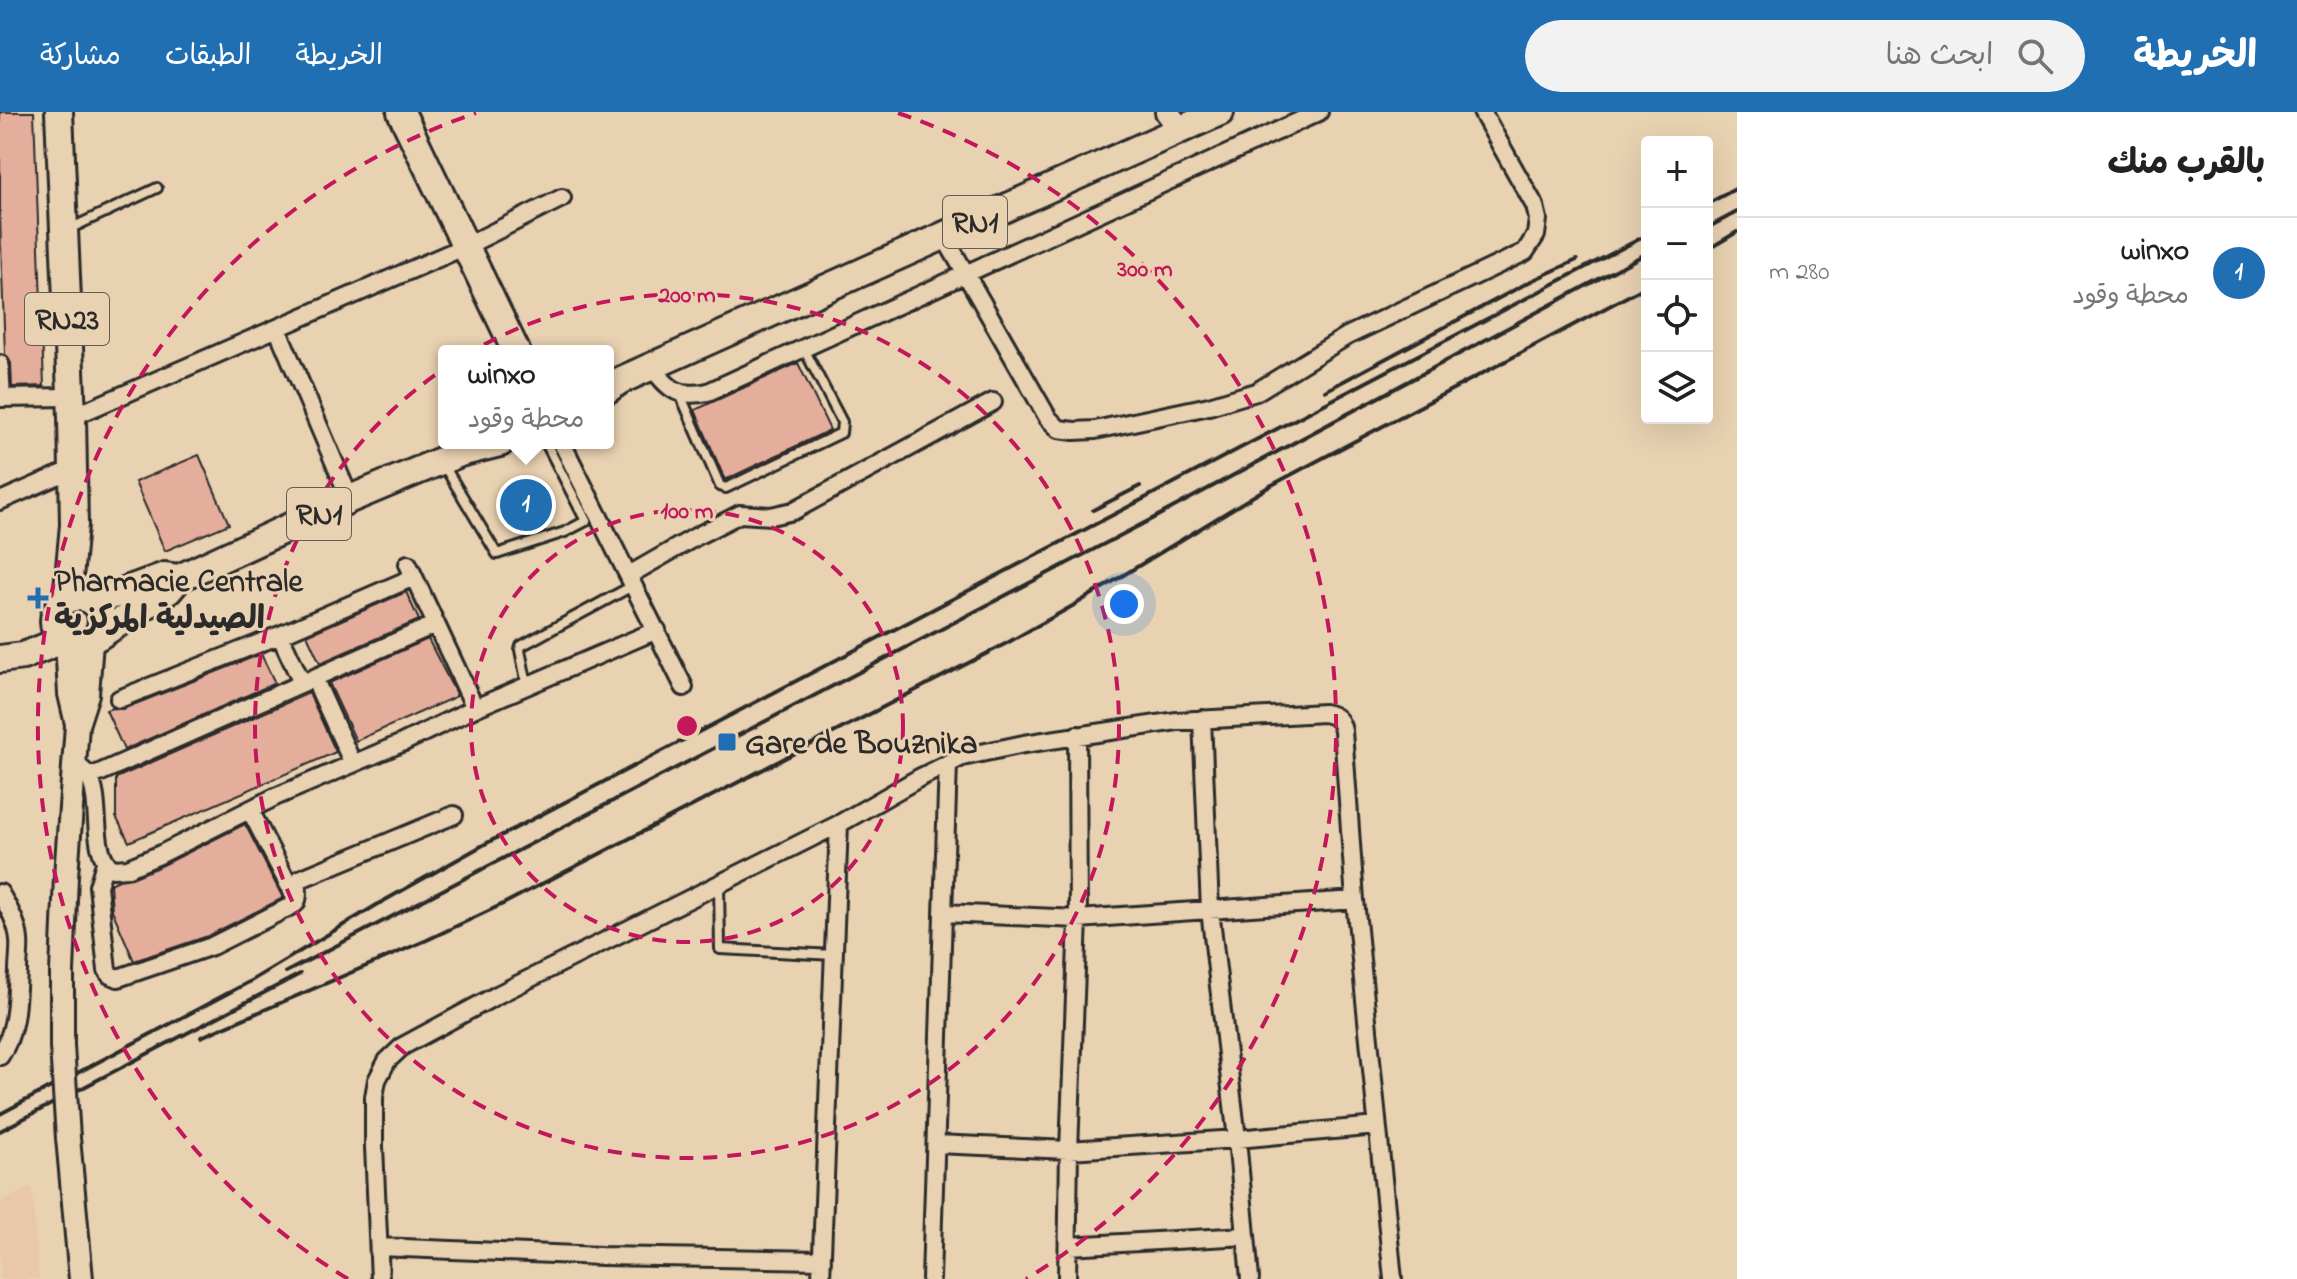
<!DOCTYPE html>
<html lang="ar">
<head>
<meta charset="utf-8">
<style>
	:root { --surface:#fff; --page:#f2f2f2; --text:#222; --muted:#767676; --line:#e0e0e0; --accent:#1f6fb2 }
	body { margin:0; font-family:"Indie Flower","Playpen Sans Arabic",sans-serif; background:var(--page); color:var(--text); direction:rtl }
	.controls { position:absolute; right:24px; top:24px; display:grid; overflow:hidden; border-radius:8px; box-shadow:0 8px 32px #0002 }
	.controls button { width:72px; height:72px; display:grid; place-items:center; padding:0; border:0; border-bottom:2px solid var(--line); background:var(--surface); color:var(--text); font:40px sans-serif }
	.you { position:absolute; left:1124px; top:492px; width:28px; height:28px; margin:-20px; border:6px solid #fff; border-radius:50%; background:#1a73e8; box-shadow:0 0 0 12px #1a73e833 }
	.badge { display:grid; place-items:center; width:52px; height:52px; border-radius:50%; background:var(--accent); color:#fff; font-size:26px; font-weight:700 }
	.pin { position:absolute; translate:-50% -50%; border:4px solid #fff; box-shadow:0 2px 8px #0006 }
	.popup { position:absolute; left:438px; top:233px; width:176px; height:104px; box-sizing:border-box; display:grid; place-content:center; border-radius:8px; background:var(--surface); filter:drop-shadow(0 2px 6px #0005); font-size:26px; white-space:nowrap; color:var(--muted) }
	.popup b { font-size:30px; color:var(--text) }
	.popup::after { content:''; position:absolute; left:50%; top:100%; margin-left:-16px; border:16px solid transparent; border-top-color:var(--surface) }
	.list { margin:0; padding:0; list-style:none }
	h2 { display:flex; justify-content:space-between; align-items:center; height:104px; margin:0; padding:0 32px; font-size:34px }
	h2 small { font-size:26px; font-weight:400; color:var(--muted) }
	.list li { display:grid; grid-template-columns:52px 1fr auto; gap:24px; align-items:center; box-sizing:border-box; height:112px; padding:0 32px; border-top:2px solid var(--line) }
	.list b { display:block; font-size:30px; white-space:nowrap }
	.list p { margin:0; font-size:26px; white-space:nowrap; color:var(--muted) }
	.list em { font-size:26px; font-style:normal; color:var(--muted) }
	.icon { flex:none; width:44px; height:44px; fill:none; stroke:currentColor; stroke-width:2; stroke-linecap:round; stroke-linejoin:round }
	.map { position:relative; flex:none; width:1737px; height:1167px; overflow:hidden; direction:ltr }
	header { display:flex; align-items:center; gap:48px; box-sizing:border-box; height:112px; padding:0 40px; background:var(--accent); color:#fff }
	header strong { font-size:38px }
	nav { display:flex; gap:44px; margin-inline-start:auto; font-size:28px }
	.search { width:560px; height:72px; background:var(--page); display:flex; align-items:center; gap:20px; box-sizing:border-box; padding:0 28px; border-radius:44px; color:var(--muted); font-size:30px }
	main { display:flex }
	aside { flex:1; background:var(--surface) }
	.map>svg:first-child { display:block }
	.built { fill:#e8c7ab }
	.building { fill:#e5ae9c; stroke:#2b2b2b; stroke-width:2 }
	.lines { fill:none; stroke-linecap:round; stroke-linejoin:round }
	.lane-casing { stroke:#2b2b2b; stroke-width:14 }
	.street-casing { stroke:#2b2b2b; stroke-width:22 }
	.secondary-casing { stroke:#2b2b2b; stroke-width:28 }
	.primary-casing { stroke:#2b2b2b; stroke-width:32 }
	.lane { stroke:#e9d2b2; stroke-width:8 }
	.street { stroke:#e9d2b2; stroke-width:16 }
	.secondary { stroke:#e9d2b2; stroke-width:22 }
	.primary { stroke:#e9d2b2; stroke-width:26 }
	.rail { stroke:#2b2b2b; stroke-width:4 }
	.secondary-bridge-casing { stroke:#2b2b2b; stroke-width:28; stroke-linecap:butt }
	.secondary-bridge { stroke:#e9d2b2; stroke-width:22 }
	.ring { fill:none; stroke:#c2185b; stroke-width:4; stroke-dasharray:14 10 }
	.poi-dot { fill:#1f6fb2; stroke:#e9d2b2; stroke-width:3 }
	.labels { text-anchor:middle; stroke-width:6; stroke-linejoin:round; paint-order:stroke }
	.shield { fill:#e9d2b2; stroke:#645d54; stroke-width:2 }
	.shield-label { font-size:30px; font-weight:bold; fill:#2b2b2b }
	.poi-label { font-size:32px; font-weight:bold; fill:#2b2b2b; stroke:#e9d2b2; text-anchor:start }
	.centre { fill:#c2185b; stroke:#e9d2b2; stroke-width:4 }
	.ring-label { font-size:24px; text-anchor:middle; font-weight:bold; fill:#c2185b; stroke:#e9d2b2; stroke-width:6; stroke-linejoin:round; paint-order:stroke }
</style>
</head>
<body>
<header>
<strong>الخريطة</strong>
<div class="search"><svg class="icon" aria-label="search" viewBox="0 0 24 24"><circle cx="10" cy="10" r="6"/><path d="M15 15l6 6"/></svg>ابحث هنا</div>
<nav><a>الخريطة</a><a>الطبقات</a><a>مشاركة</a></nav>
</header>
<main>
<aside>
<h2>بالقرب منك<small></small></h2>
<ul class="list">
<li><span class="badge">1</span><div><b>winxo</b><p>محطة وقود</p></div><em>280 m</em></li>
</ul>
</aside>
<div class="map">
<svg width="1737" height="1167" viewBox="0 0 1737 1167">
	<rect width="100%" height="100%" fill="#e9d2b2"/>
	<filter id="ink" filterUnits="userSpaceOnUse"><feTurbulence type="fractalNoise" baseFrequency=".0125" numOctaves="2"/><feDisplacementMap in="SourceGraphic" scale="16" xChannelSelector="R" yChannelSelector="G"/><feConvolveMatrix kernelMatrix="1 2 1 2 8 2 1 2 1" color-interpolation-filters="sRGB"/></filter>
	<g filter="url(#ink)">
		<path class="built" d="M32,1074l7,93h-39v-77z"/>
		<path class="building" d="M0,0h34l10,274 -32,1 -1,-24 -6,-9 -5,-136z
			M798,251l32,67 -105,50 -30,-70z
			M199,343l30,69 -64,27 -30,-69z
			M406,480l13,28 -99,43 -13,-28z
			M428,527l29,57 -101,45 -27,-58z
			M261,542l14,29 -151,67 -18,-40 6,-2 11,1z
			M309,581l27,59 -207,90 -13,-25v-39z
			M245,712l38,74 -75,38 -74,25 -22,-51 -2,-26 9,-4 13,-2 31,-13z"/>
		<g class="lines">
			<defs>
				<path id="lane" d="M67,118l90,-42
					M680,282l40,92 6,2 115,-55 1,-11 -38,-73
					M443,352l54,90 68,-22 21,-11 -40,-78
					M527,573l-7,-35 1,-4 113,-61
					M719,773l1,64 114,6"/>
				<path id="street" d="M944,124l104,182 11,11 15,2 21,-1 114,-24 47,-14 91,-56 178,-84 11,-17 2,-16 -3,-13 -53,-94
					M277,216l73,171
					M0,252l2,34
					M652,255c17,23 26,31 56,25l611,-280
					M0,286l70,-1
					M72,305l394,-171 96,-48
					M562,331l122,244
					M0,389l73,-32
					M408,452l67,144
					M629,463l68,-39 43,-22 31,2 22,-5 200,-109
					M280,523l22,48
					M314,566l39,86
					M119,587l161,-64 134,-58
					M1202,607l8,191 27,229 13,140
					M75,652c5,4 11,7 14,13 14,24 0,76 24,92l15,-1 31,-13 116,-58 127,-54 73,-35 182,-78
					M90,665l346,-153
					M250,698l46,89
					M105,751l-7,23 9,84 3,5 8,3 94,-32 83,-42c6,-8 0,-16 5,-25l154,-64
					M0,781c8,14 18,31 19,47 1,10 -1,21 -1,31 -2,31 -1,59 -18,85
					M944,801l134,6 277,-19
					M936,1032l133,6 168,-11 140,-13
					M1068,1134l178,-10
					M379,1135l222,9 221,4
					M380,1167l-6,-132v-50l3,-17 10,-19 16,-15 96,-52 340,-170 80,-46 43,-21 62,-13 153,-23 147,-8c12,2 17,7 19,18l12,169 38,379
					M821,1167l18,-455
					M931,1167l17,-516
					M1067,1167l2,-129 9,-231 -1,-184"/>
				<path id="secondary" d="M1167,0l14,18
					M67,530l3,52 7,30
					M62,934v-74l4,-96 11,-151 10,-31 4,-52
					M68,1026l13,141"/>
				<path id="primary" d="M59,0l13,305 2,108 -7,74
					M401,0l115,239
					M608,277l11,-8 601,-269
					M54 509a24 24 0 1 1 48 0a24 24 0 1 1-48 0Z
					M94,490l71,-26 14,2
					M97,525l72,-47 10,-12 171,-79 110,-46 40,-10
					M0,547l23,-3 40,-16"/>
			</defs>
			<use href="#lane" class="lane-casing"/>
			<use href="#street" class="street-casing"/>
			<use href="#secondary" class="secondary-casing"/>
			<use href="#primary" class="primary-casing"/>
			<use href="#lane" class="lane"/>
			<use href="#street" class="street"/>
			<use href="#secondary" class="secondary"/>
			<use href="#primary" class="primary"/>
			<path class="rail" d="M1707,92l30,-16
				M1707,116l30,-16
				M1707,138l30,-18
				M1325,279l206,-110 46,-21
				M1093,398l47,-24
				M286,860l864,-452 497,-267
				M201,925l226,-97 74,-35 506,-262 69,-39 194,-118 377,-200
				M0,1002l249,-132 131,-79 105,-59 1162,-609
				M0,1019l300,-157"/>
			<defs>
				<path id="secondary-bridge" d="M62,934l6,92"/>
			</defs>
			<use href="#secondary-bridge" class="secondary-bridge-casing"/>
			<use href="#secondary-bridge" class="secondary-bridge"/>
		</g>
	</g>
	<g class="ring">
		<circle cx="687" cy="614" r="216"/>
		<circle cx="687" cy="614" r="432"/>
		<path d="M348 1167A648 648 0 0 1 476 1M898 1A648 648 0 0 1 1026 1167"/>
	</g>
	<g class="poi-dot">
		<path d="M34 474h8v8h8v8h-8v8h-8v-8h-8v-8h8z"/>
		<rect x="717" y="620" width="20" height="20" rx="4"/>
	</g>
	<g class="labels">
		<g class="shield">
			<rect x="943" y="84" width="64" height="52" rx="6"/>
			<rect x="25" y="181" width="84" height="52" rx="6"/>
			<rect x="287" y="376" width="64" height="52" rx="6"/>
		</g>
		<g class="shield-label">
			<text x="975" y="120">RN1</text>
			<text x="67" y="217">RN23</text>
			<text x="319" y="412">RN1</text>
		</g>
		<g class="poi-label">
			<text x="54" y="479">Pharmacie Centrale<tspan x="54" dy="37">الصيدلية المركزية</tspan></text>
			<text x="745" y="641">Gare de Bouznika</text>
		</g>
	</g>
	<circle cx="687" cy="614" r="12" class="centre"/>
	<g class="ring-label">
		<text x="1145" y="164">300 m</text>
		<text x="687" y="190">200 m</text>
		<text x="687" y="406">100 m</text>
	</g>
</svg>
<div class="controls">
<button>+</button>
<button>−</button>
<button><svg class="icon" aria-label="locate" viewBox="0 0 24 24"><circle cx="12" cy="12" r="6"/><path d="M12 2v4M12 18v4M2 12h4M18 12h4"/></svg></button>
<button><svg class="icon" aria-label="layers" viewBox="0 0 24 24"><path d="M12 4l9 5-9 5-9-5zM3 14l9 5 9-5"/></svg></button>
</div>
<div class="you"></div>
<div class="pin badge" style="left:526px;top:393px">1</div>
<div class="popup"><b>winxo</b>محطة وقود</div>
</div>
</main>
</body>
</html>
